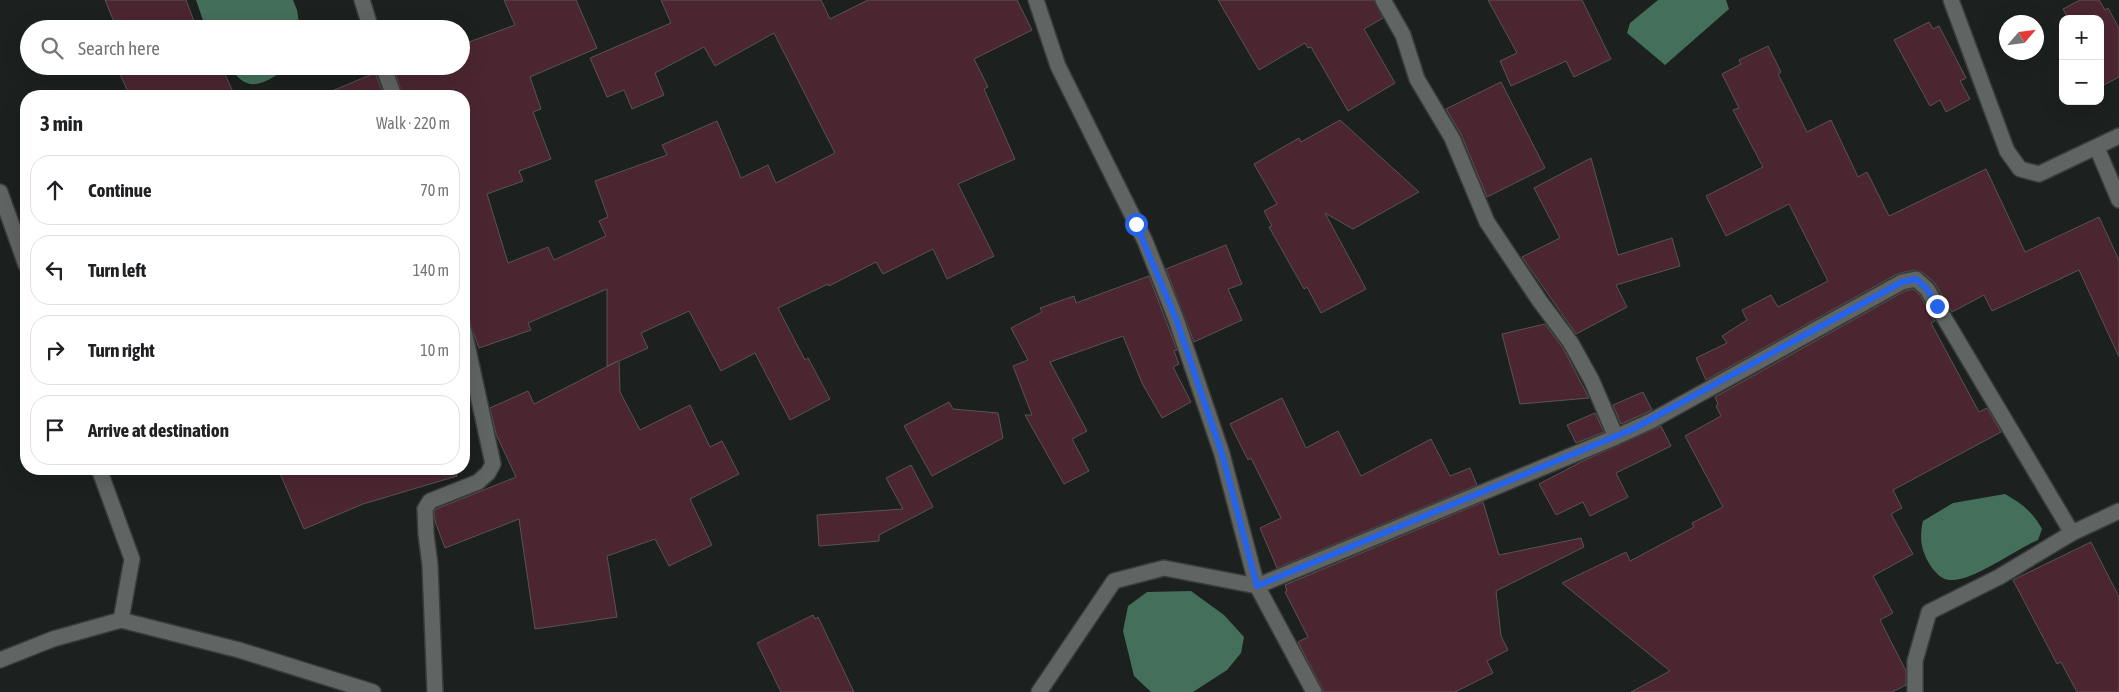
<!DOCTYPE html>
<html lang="en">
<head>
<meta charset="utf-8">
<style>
	:root { --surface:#fff; --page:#f6f6f6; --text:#202124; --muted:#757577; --line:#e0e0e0 }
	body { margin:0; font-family:"Asap Condensed",sans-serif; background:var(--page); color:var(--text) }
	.controls { position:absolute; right:15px; top:15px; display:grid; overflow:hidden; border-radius:10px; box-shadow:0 5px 20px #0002 }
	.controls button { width:45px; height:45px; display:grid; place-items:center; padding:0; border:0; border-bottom:1px solid var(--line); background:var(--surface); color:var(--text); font:25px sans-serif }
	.compass { position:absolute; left:1999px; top:15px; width:45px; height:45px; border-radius:50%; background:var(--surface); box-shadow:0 5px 20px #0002; rotate:62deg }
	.stop { position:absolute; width:15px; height:15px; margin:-11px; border:4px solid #2563eb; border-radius:50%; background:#fff }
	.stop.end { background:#2563eb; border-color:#fff; box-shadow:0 1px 5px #0008 }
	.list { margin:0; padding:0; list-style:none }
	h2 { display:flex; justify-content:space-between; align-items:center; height:65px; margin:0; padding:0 20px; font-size:21px }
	h2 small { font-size:16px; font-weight:400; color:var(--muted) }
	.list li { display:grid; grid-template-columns:32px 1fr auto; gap:15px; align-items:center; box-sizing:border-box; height:70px; margin:0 10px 10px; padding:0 10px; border:1px solid var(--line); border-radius:20px }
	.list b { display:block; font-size:19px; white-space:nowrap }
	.list em { font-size:16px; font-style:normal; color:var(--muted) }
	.icon { flex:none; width:28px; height:28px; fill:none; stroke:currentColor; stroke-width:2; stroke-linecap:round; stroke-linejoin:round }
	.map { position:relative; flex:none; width:2119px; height:692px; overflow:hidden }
	.search { position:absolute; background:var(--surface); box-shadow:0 5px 20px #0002; left:20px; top:20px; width:450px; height:55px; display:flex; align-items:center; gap:12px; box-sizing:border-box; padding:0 18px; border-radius:28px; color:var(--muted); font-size:19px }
	.panel { position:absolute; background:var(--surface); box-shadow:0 5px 20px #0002; left:20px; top:90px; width:450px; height:385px; border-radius:20px }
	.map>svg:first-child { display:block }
	.water { fill:#446f5b }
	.building { fill:#4b2631; stroke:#595355 }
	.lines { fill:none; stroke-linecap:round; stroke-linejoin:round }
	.minor-casing { stroke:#383c3a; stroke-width:18 }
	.tertiary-casing { stroke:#383c3a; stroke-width:18 }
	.minor { stroke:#606462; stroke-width:15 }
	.tertiary { stroke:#606462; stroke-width:15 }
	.route { stroke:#2563eb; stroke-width:6 }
</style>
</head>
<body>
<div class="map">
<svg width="2119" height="692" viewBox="0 0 2119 692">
	<rect width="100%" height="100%" fill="#1c201e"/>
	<path class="water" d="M196,0h97l4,10 3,19h-94z
		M1658,0h68l3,9 -64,56 -38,-32 3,-10z
		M230,66h57c-3,5 -7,7 -12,10 -20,13 -33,11 -45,-10z
		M2005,494c16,9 28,18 37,35l-4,11c-22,9 -64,41 -87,40 -10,0 -16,-8 -21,-15 -9,-15 -11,-27 -7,-44l30,-18z
		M1191,591l33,24 20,22 -3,16 -14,17 -34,22h-42l-17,-16 -11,-45 5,-25 19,-14z"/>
	<path class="building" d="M105,0h81l11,29h-80z
		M504,0h72l21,48 -67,29 11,32 -8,3 18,47 -32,12 4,10 -36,13 21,69 40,-16 6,13 52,-24 -7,-15 9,-4 -13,-36 72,-26 -5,-10 55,-24 24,57 27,-13 8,18 59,-30 -61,-120 -59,33 -11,-19 -49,26 9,22 -32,14 -8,-19 -17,7 -17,-39 81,-35 -10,-23h160l9,19 38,-19h149l15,30 -58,29 14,28 -4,2 31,70 -57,25 36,72 -47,23 -14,-30 -50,25 -7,-12 -47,24 -1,-2 -50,24 27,52 3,-2 22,41 -40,21 -35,-67 -34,18 -32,-60 -48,22 7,15 -29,13 1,31 20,38 50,-25 20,42 12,-6 17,33 -49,25 22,46 -43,21 -14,-27 -48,17 10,61 -82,12 -16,-110 -74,29 -10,-27 -1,-9 2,-3 80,-32 -20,-43 -6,-26 38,-17 6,13 84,-43 -11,5v-77l-79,34 3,7 -52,18 -15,-42v-210h-61l-10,-30h68v-21l54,-20z
		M1218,0h156l9,18 -19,11 31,54 -47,28 -37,-64 -3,1 -3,-5 -46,27z
		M1488,0h94l29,59 -37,18 -8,-16 -55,25 -11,-25 17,-8z
		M2080,0h19l6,10 3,-2 11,20v49l-19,10v-68h-34l2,-1 -5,-9z
		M1929,22l4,7 6,-3 27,52 -6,3 10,18 -24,13 -6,-12 -10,6 -36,-66z
		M1768,46l13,26 -3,2 29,58 24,-12 27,57 9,-5 22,44 97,-47 39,83 74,-35 20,43v97l-40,-87 -87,41 -8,-16 -32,17 -18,-30 -12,-10 -8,-2 -17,4 -191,106 -10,-22 31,-15 -5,-7 25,-16 -5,-10 29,-15 7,12 50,-26 -39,-77 -63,32 -20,-40 57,-29 -30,-57 6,-2 -17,-34 19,-10 -2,-4z
		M116,66h105l14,30h-105z
		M375,73l9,23h-64z
		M1501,82l44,86 -58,29 -26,-63 -15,-25z
		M1340,120l79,72 -66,37 -28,-16 41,76 -45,24 -14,-26 -3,2 -35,-62 3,-1 -8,-15 13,-7 -23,-40 45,-26 2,4z
		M1591,158l27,97 54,-17 8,28 -64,19 11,22 -51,27 -54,-77 38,-19 -26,-50z
		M1226,245l16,39 -14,5 14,31 -48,22 -28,-73z
		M1149,276l28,74 -3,1 5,13 -6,3 18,35 -29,16 -20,-35 -19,-47 -73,26 37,69 -15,8 17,32 -25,13 -39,-69h7l-19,-49 15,-6 -17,-32 31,-16 -2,-4 34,-12 2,7z
		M1913,289l7,6 15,26 -4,2 48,89 8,-4 14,24 -108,58 9,18 -11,6 22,40 -40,22 20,37 -13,7 26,51v14l-14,7h-261l39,-21 -108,-88 64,-31 4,9 64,-34 -2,-4 31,-16 -38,-71 36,-20 -5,-10 2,-2 -3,-7 190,-106z
		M1545,324l18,24 26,50 -69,6 -18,-70z
		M1643,392l9,18 -31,14 -8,-19z
		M1282,398l24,50 32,-17 23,45 70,-37 19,37 20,-8 7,17 -200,83 -17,-40 21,-10 -30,-60 -3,2 -18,-36z
		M949,402l4,7 45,4 5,25 -71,38 -28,-50z
		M1595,413l9,19 -28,11 -9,-18z
		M1661,426l10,20 -55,27 12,24 -38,19 -7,-14 -27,13 -17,-31 44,-23z
		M911,465l22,42 -54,28v6l-60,5 -2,-31 86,-6 -17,-31z
		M278,469h178l1,7 -94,28 -59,25z
		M1483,502l16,53 82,-17 3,9 -88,44 5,45 7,14 -21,11 6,12 -38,19h-131l-26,-50 10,-5 -23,-45 2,-1 -2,-6z
		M2091,542l28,55v95h-42l-16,-30 -4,2 -44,-84z
		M813,615l2,4 3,-2 36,75h-73l-24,-49z"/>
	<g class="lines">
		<defs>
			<path id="minor" d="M362,0l9,29
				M1036,0l22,66 87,175 31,78 46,135 35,132 57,106
				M1383,0l20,35 14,44 35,59 35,84 52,78 32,43 21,38 24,56
				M1951,0l56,151 13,18 19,5 80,-38
				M383,66l11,30
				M2097,148l22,52
				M0,192l26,73
				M99,469l33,90 -11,61
				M435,692l-5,-127 -4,-31 -1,-25 5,-8 48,-19 10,-9 5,-9 -29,-133
				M1039,692l75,-111 50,-13 93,18 359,-149 35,-16 251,-139 14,-3 11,10 145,244
				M1915,692v-31l14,-49 70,-35 73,-44 47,-22"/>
			<path id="tertiary" d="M0,660l53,-21 68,-19 118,30 134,42"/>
		</defs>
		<use href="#minor" class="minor-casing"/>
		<use href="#tertiary" class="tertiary-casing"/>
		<use href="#minor" class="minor"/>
		<use href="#tertiary" class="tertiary"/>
	</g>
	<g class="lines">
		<path class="route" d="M1136,224l40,95 46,135 35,132 376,-157 269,-147 14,-3 11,10 10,17"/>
	</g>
</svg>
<div class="controls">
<button>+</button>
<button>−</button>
</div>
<svg class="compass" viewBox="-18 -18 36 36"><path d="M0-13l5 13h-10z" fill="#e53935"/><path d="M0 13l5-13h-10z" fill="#757577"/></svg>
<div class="stop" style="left:1136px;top:224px"></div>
<div class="stop end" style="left:1937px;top:306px"></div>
<div class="search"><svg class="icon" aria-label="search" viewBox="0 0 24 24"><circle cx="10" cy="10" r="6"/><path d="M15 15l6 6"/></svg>Search here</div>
<section class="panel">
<h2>3 min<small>Walk · 220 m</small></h2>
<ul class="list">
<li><svg class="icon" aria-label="ahead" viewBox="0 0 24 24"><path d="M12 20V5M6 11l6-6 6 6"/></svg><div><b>Continue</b></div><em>70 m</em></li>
<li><svg class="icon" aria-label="left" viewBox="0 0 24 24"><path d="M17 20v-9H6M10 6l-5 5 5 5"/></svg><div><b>Turn left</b></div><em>140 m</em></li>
<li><svg class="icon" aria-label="right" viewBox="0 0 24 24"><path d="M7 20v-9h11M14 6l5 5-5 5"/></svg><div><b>Turn right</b></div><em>10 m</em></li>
<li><svg class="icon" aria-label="arrive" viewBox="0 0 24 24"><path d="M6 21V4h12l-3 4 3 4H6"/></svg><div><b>Arrive at destination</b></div></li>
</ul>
</section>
</div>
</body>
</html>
